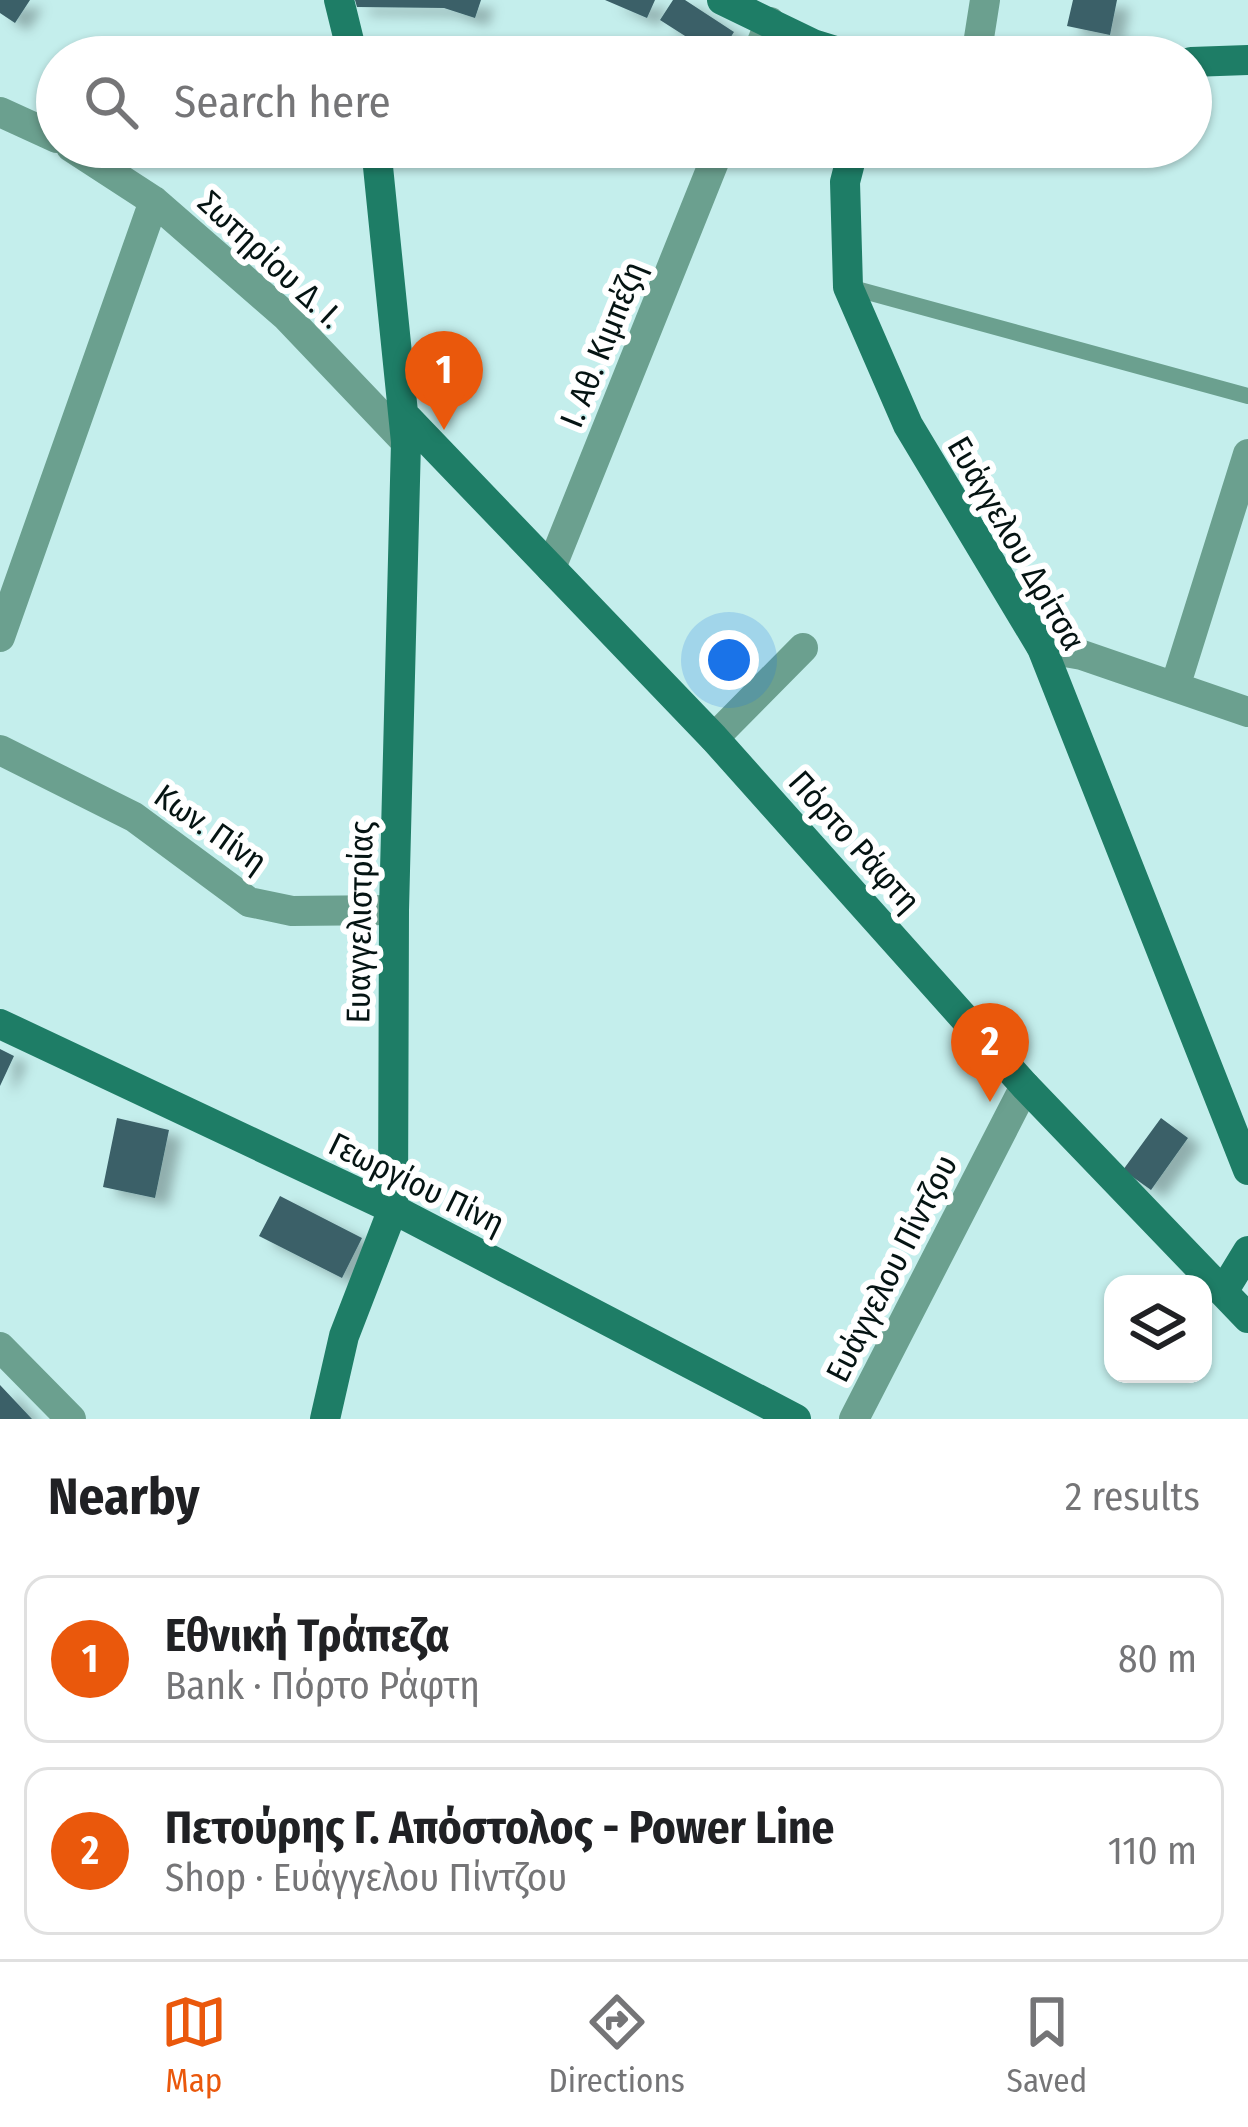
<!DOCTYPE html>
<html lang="en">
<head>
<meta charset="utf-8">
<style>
	:root { --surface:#fff; --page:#f6f6f6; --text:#202124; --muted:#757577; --line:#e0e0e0; --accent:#ea580c }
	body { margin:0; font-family:"Fira Sans Condensed",sans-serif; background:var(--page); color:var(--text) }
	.controls { position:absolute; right:36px; bottom:36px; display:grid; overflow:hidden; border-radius:24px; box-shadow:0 3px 9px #0004 }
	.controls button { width:108px; height:108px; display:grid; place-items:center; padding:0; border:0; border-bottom:3px solid var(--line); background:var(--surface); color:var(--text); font:60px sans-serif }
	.you { position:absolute; left:729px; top:660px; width:42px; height:42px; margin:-30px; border:9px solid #fff; border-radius:50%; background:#1a73e8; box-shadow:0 0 0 18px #1a73e833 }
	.badge { display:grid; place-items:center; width:78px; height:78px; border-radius:50%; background:var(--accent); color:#fff; font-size:39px; font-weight:700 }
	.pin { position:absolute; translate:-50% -99px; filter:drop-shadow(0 3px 6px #0008) }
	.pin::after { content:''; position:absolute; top:63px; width:42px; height:36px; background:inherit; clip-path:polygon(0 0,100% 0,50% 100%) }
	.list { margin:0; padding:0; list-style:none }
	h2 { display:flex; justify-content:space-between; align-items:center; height:156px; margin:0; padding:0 48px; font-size:51px }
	h2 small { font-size:39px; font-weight:400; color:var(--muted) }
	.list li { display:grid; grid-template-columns:78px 1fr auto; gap:36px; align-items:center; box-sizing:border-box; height:168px; margin:0 24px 24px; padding:0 24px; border:3px solid var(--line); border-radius:24px }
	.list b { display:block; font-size:45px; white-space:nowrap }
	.list p { margin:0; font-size:39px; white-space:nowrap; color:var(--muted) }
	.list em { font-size:39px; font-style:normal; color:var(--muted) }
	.icon { flex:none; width:66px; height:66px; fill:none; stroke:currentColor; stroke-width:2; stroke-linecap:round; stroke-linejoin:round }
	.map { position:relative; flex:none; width:1248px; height:1419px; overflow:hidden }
	.search { position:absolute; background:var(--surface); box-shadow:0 3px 9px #0004; left:36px; right:36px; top:36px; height:132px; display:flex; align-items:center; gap:30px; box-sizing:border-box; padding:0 42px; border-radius:66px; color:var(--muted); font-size:45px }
	.sheet { height:540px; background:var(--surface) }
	nav { display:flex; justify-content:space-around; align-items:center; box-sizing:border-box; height:168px; border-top:3px solid var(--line); background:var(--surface); font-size:33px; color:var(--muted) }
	nav a { display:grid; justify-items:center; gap:6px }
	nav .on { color:var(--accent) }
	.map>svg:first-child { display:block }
	.building { fill:#3b6068; filter:url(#shadow) }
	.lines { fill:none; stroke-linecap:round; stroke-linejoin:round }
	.lane { stroke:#6ba08f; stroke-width:16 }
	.street { stroke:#6ba08f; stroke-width:30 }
	.secondary { stroke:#1e7d66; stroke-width:30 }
	.labels { text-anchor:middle; stroke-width:12; stroke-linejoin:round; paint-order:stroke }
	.street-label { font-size:33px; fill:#051413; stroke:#fff }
</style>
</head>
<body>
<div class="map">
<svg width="1248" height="1419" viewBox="0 0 1248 1419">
	<defs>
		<filter id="shadow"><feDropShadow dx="13" dy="8" stdDeviation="6" flood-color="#0004"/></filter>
	</defs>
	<rect width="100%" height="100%" fill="#c4eeec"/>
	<path class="building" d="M0,0h30l-15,23 -15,-10z
		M355,0h126l-6,18 -31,-10 -87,-1z
		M605,0h50l-8,18z
		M673,0h12l49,32 -16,25 -58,-37z
		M1073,0h44l-7,35 -43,-9z
		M0,1049l14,7 -14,30z
		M117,1118l52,12 -14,68 -52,-11z
		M1161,1118l27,20 -37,52 -28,-20z
		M280,1196l82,42 -20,40 -83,-42z
		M0,1385l32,34h-32z"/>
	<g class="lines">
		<path class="lane" d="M849,287l399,109"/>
		<path class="street" d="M756,57l14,-35
			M976,57l9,-57
			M0,112l57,26
			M71,147l83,54 132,115 120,126
			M551,568l169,-421
			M0,637l154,-436
			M1042,648l40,7 166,57
			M1175,687l73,-233
			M714,738l89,-90
			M0,750l134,67 115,85 43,9 102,-1
			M0,1347l71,72
			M854,1419l171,-333"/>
		<path class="secondary" d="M339,0l14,57
			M722,0l91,44 42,13
			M1191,62l57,-2
			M854,147l-9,35 3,105 60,138 134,223 206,522
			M405,416l309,322 311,348 223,232
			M0,1024l393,185 403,210
			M1223,1292l25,-41
			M325,1419l19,-83 49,-127 1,-299 12,-468 -30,-295"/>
	</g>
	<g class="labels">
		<g class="street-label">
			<text transform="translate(271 259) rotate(43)" y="12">Σωτηρίου Δ. Ι.</text>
			<text transform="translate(602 344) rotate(-68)" y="12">Ι. Αθ. Κιμπέζη</text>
			<text transform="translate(1017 543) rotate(60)" y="12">Ευάγγελου Δρίτσα</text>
			<text transform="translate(211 828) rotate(35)" y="12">Κων. Πίνη</text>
			<text transform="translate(855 841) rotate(48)" y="12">Πόρτο Ράφτη</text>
			<text transform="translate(359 922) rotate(-89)" y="12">Ευαγγελιστρίας</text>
			<text transform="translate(417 1183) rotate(26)" y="12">Γεωργίου Πίνη</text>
			<text transform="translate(891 1268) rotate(-63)" y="12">Ευάγγελου Πίντζου</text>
		</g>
	</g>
</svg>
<div class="controls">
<button><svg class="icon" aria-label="layers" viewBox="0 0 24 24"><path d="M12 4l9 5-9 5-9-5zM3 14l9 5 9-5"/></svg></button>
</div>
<div class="you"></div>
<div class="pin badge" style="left:444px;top:430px">1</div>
<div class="pin badge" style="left:990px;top:1102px">2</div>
<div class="search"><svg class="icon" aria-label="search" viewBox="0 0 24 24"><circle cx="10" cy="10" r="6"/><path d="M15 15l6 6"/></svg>Search here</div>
</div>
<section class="sheet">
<h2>Nearby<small>2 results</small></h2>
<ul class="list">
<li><span class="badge">1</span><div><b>Εθνική Τράπεζα</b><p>Bank · Πόρτο Ράφτη</p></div><em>80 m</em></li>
<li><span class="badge">2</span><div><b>Πετούρης Γ. Απόστολος - Power Line</b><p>Shop · Ευάγγελου Πίντζου</p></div><em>110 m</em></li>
</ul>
</section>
<nav>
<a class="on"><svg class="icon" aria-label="map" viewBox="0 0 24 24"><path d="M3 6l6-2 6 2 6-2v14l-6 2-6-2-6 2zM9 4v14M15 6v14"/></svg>Map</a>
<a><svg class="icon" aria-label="directions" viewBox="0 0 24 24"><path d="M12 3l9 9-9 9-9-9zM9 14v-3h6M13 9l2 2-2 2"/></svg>Directions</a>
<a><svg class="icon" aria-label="saved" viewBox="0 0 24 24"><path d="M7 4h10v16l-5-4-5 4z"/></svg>Saved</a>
</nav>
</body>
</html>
